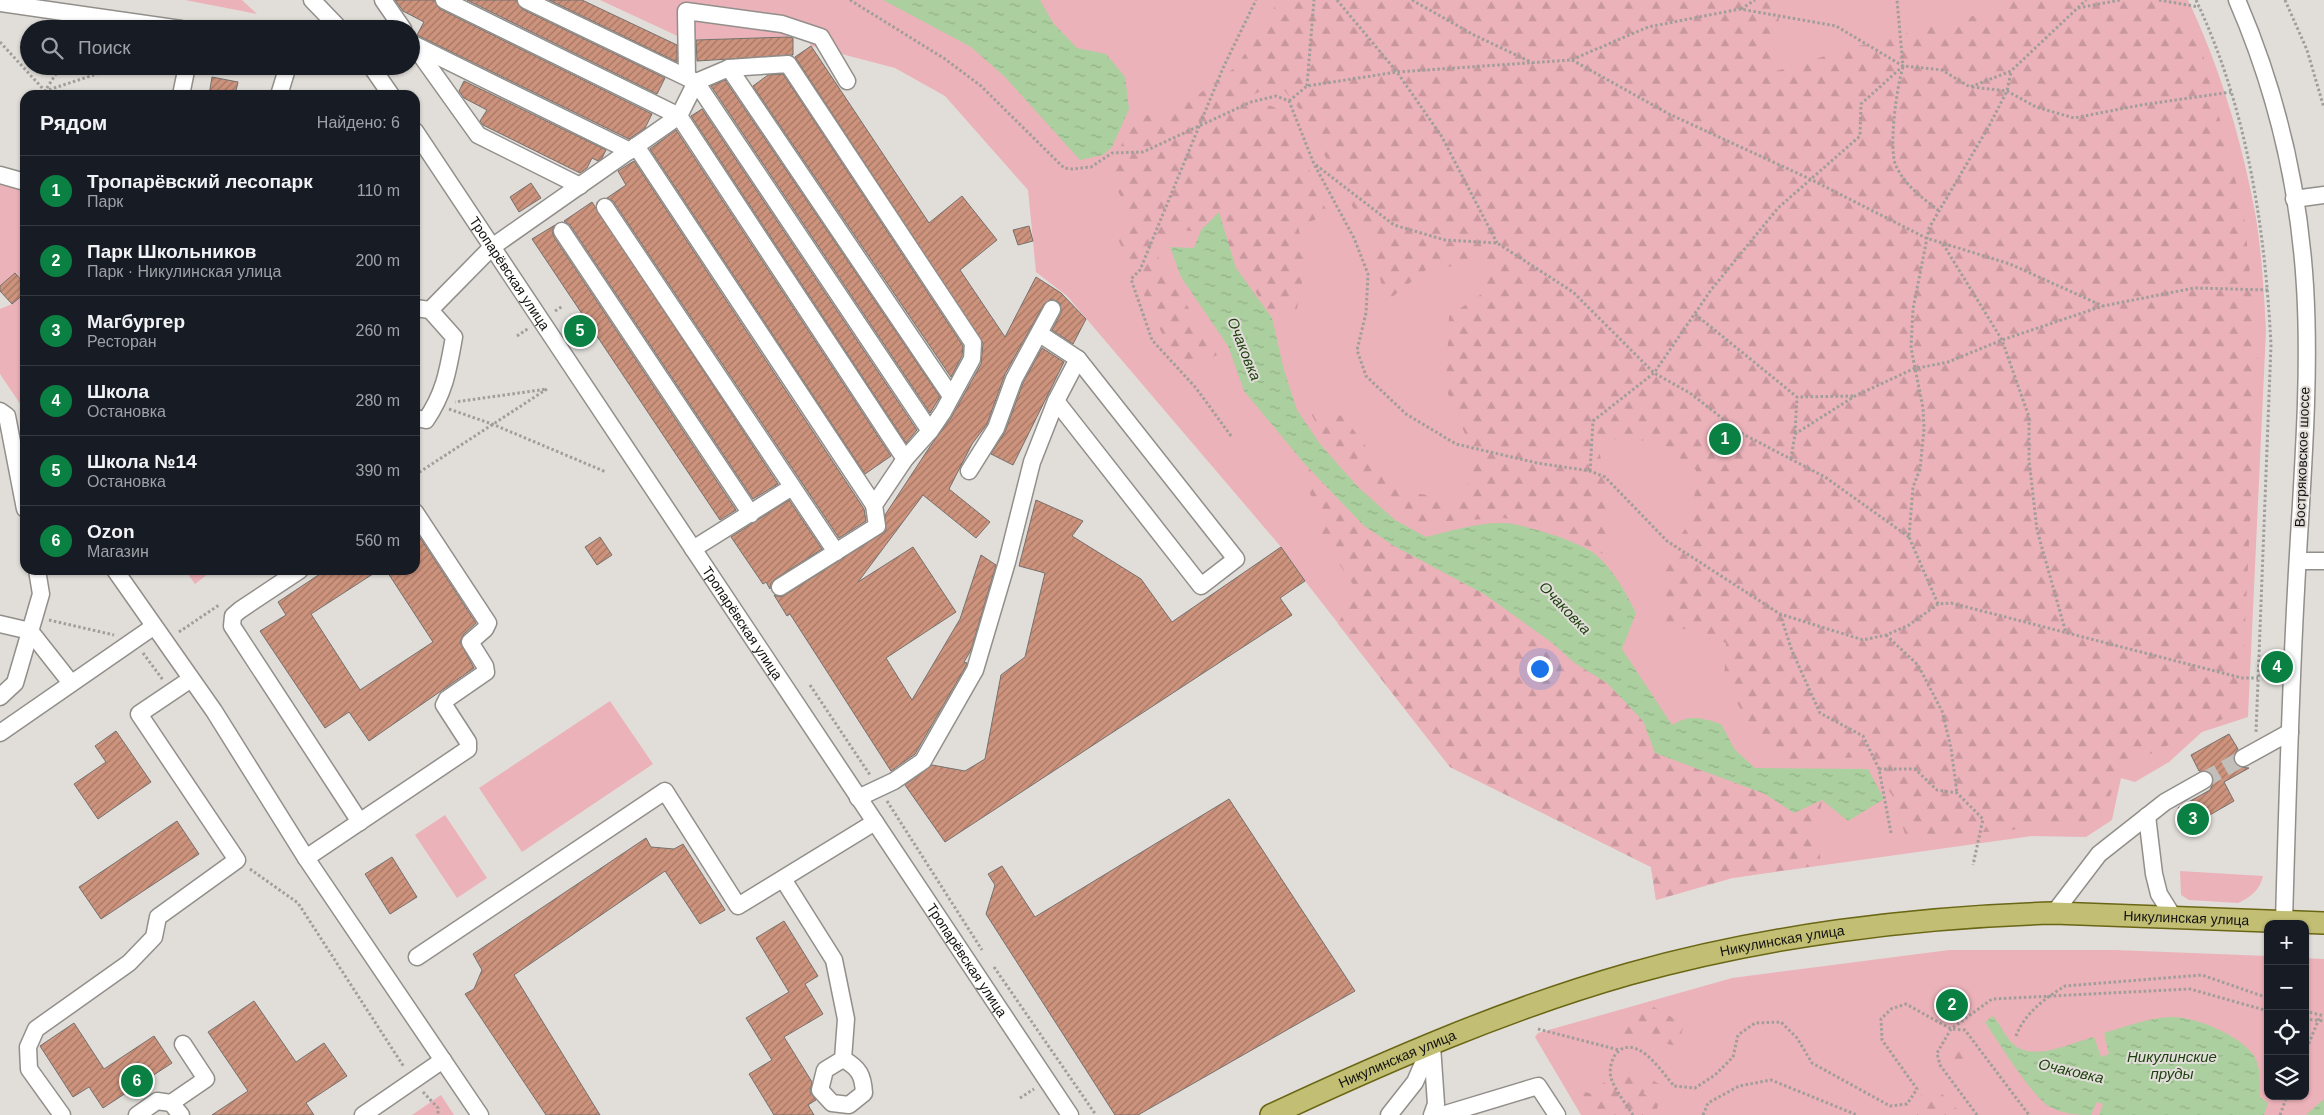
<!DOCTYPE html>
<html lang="ru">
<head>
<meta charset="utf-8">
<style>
	:root { --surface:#171b24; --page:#20242c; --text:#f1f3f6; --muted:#9ea1a6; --line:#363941; --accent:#0b8043 }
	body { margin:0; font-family:Helvetica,sans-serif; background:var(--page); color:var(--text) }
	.controls { position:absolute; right:15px; bottom:15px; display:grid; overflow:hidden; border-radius:10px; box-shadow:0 1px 4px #0004 }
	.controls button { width:45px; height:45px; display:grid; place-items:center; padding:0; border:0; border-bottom:1px solid var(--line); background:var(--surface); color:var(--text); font:25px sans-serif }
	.you { position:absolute; left:1539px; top:668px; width:18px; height:18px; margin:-12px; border:4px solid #fff; border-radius:50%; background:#1a73e8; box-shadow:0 0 0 8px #1a73e833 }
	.badge { display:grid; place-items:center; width:32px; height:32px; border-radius:50%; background:var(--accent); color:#fff; font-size:16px; font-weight:700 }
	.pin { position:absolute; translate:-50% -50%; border:2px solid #fff; box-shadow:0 1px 5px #0006 }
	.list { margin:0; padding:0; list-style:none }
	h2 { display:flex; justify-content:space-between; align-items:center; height:65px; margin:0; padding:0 20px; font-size:21px }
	h2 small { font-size:16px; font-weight:400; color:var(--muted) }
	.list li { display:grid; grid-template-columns:32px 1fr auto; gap:15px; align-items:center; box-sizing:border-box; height:70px; padding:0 20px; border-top:1px solid var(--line) }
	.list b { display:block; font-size:19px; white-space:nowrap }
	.list p { margin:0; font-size:16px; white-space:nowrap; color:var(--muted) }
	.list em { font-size:16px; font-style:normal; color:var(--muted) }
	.icon { flex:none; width:28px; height:28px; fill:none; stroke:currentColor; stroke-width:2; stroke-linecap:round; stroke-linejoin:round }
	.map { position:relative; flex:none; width:2324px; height:1115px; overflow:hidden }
	.search { position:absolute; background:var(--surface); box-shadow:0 1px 4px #0004; left:20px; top:20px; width:400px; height:55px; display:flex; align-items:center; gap:12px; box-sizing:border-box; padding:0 18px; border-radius:28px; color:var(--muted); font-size:19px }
	.panel { position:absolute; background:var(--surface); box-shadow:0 1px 4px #0004; left:20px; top:90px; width:400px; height:485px; border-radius:15px }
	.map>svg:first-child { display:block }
	.green { fill:#ecb2b9 }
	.forest { fill:url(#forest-firs) }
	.water { fill:url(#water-ripples) }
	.building { fill:url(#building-hatch); stroke:#75706e }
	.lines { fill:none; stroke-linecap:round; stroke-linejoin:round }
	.minor-tunnel { stroke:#c2bfbb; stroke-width:16; stroke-dasharray:16 8; stroke-linecap:butt }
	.minor-casing { stroke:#928f8b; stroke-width:19 }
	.major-casing { stroke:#6a6615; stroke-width:24 }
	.path { stroke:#a09e9a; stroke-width:3; stroke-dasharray:2.5 2.5; stroke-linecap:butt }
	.minor { stroke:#fff; stroke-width:16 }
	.major { stroke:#c2be74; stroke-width:21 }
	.labels { text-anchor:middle; stroke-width:4; stroke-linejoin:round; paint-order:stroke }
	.street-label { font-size:14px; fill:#12110f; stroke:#e1ded9 }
	.water-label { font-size:15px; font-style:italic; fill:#1d3f0d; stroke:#e1ded9 }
</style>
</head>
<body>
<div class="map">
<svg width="2324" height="1115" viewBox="0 0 2324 1115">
	<defs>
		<pattern id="forest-firs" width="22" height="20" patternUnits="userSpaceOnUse" patternTransform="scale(1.25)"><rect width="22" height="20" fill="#ecb2b9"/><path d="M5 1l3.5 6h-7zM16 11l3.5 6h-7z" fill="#c9989e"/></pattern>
		<pattern id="water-ripples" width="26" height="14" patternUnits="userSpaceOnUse" patternTransform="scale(1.25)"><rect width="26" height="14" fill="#abcf9e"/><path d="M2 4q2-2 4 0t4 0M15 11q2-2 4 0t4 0" fill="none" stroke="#92b187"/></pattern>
		<pattern id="building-hatch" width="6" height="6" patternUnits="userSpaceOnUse" patternTransform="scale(1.25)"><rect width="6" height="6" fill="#cd937d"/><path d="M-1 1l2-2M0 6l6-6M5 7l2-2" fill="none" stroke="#a57765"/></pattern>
	</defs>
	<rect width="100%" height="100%" fill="#e1ded9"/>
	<path class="green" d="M185,0h57l15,14z
		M600,0h1588c32,67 55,144 68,218 6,37 8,75 10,113l-18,386 -46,15 -33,30 -34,20 -14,-4 -9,42 -26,17 -54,-1 -300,42 -76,22 -5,-33 -201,-100 -145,-186 -24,-34 -214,-251 -31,-24 -8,-82 -83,-94 -50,-28 -84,-22 -5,-10 -120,4z
		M0,175l25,7v110l-1,-9 -8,-10 -16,13z
		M25,293v118l-25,-37v-65l12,-5z
		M185,570h28l-18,14z
		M610,701l43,63 -131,88 -43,-64z
		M445,815l42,63 -30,20 -42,-63z
		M2180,871l83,5c-3,14 -12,21 -25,27l-49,-3 -8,-5z
		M1949,950h166l153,6v140h37v-138l19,1v156h-743l-46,-78 3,-4 194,-55z
		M441,1095l13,20h-42z"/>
	<path class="forest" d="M1279,0h502l-8,72 78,-24 141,-37 2,-11h167l39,43 44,170 14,142 -17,355 -120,58 -21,53 -99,10 -95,6 -14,-42 -28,-38 -87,4 -24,-30 -29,-51 2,-37 -60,-20 -1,-66 28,-39 3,-48 -39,-29 -60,-2 14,73 -4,44 -59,-29 -44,-9 -94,5 -48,-40 -38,-46 -15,-27 34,6 37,49 35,28 46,8 15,-41 -30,-71 3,-73 37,-25 -4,-28 -55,6 -41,33 -16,-63 -70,-129 -20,-25 -35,12 40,14 43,104 -30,11 8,35 -9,48 -28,4 -50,-78 -36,-5 -19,11 -6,16 59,98 -37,17 -63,-135 12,-26 -19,-34 21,-59 46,-8 60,-44z
		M1303,462l60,63 31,21 90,48 67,48 25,22 31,19 36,38 12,32 110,41 29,19 28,-13 -5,30 4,35 -89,13 -76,22 -5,-33 -201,-100 -112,-143 18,-35 -36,-53z
		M1654,1007l30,17 -6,22 -70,-13z
		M1963,1039l11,18 -11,19 -12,-14 1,-15z
		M1629,1077l22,2 11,7 -19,7 15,11 -2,11h-66l-15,-26 21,6 7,-12z
		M1938,1090l25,25h-48l6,-20z"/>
	<path class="water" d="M883,0h157l13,23 24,25 29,6 19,23 4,32 -17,38 -9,8 -23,5 -75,-83 -34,-30z
		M1219,212l17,56 36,50 12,52 13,40 23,34 38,43 37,33 31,17c25,-6 52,-15 79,-14 18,1 72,18 87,29 19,13 34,41 44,61l-14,36 50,76c19,-11 29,-7 49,-1l14,26 20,18 113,1 16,30 -36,22 -26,-21 -28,13 -29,-19 -110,-41 -12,-32 -36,-38 -31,-19 -25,-22 -67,-48 -90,-48 -31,-21 -60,-63 -59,-71 -16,-45 -47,-69 -11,-30 24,1 7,-18z
		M1993,1016c7,8 13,22 21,29 21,17 59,-3 80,-8l7,20 8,-3 -5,-21c22,-6 45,-16 68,-16 24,0 68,18 82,39 7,10 6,29 6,41l8,6 -4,12h-165l4,-11 -6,-2 -6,13c-15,0 -27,-1 -41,-8 -17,-9 -53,-67 -65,-85z
		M2324,1099v16h-18z"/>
	<path class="building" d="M395,0h39l6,9 212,105 -7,14 -16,11 -212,-104 7,-13 -21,-11z
		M467,0h49l6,9 143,69 -8,16z
		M549,0h33l95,45v17z
		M788,37l5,1v17l-96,6 -1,-21z
		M811,46l118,177 33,-27 35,44 -37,30 45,67 31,-60 25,16 25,26 -13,25 -21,-14 9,-17 -1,-10 -9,-4 -7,5 -39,70 -18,50 -15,20 -23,45 41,33 -14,16 -53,-43 -65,87 55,-35 43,65 -70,46 26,42 48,-81 21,-64 15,10 -25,85 -7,12 3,1 -1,3 -51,88 -24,17 -101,-157 -3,2 -13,-21 6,2 5,-2 101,-64 -1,-16 44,-67 22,-30 30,-54 2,-21 -188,-286z
		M783,74l180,272 -1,10 -11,21 -198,-291 15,-11z
		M212,77l26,5 -3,13h-26z
		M725,80l215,317 -10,16 -219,-327z
		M464,81l142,69 -4,8 -4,3 -6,-3 -5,10 -7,5 -97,-48 -3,-4 7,-11 -23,-12 -5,-7z
		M702,109l215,321 -11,13 -215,-327z
		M676,130l215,326 -26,18 -215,-325z
		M634,161l230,348 2,12 -27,17 -226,-337 -6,-3 19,-13 -8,-14z
		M531,183l10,15 -22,14 -9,-15z
		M592,202l186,282 -25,15 -183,-274 -6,-4z
		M555,225l-3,6 2,6 182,273 -16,10 -188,-281z
		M1029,226l4,15 -15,4 -5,-15z
		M15,273l10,11v9l-13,11 -12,-13v-5z
		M1042,348l22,14 -51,103 -22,-11 14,-22 18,-49z
		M789,500l33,49 -47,30 -4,4 -1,6 -4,-7 -3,2 -32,-47z
		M1036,500l47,21 -11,15 69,43 31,43 109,-75 24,34 -25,17 12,17 -347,227 -40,-57 27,-20 33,6 20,-12 16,-84 24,-18 20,-84 -26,-7z
		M415,530l61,93 -13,12 -3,7 14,26 -105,73 -20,-29 -24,16 -65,-97 26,-16 -8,-13 48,-32h53l-68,44 49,76 73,-48 -47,-72h29z
		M600,537l12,18 -15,10 -12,-18z
		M116,731l35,51 -53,37 -24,-35 32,-22 -11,-16z
		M2229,734l9,15 -5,8 2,6 3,4 11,1 -25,14 10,19 -45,26 -11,-19 32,-18 4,-9 -5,-9 -10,-1 -8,-16z
		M1229,799l126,192 -217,124h-23l-129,-201 9,-29 -7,-11 14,-8 33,51z
		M177,821l22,33 -98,65 -22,-32z
		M646,838l5,9 23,2 9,-5 42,66 -25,14 -35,-53 -151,104 86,140h-54l-81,-121 9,-5 8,-19 -9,-16z
		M392,857l25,40 -27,17 -25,-40z
		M784,921l34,55 -13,8 18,30 -39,23 28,45 -2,10 6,8 -8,5 6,10h-40l-25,-41 23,-14 -26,-42 43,-26 -33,-54z
		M254,1001l42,61 28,-19 23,33 -41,27 8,12h-102l36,-24 -40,-59z
		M74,1023l30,46 50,-33 18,27 -69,45 -14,-21 -16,10 -33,-51z"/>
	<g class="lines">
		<path class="minor-tunnel" d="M2204,780l39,-22"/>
		<defs>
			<g id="minor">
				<path d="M312,0l28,29"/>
				<path d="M383,0l20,29"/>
				<path d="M444,0l235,116 226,343"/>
				<path d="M526,0l170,82 234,349"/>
				<path d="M2237,0c39,90 62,188 68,286 6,99 -4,205 -9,304 -6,111 -9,221 -12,332"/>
				<path d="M0,3l181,26"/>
				<path d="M413,44l217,107"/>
				<path d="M415,47l63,88 102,51"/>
				<path d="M371,66l20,29"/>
				<path d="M729,68l222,328"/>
				<path d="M687,77l-1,-66 96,13 39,13 26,44"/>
				<path d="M181,95l6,-29"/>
				<path d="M279,95l9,-29"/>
				<path id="s1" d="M415,131l655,984"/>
				<path d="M636,146l238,359"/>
				<path d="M0,175l25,7"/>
				<path d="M2294,199l30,-4"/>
				<path d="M605,207l231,345"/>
				<path d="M562,231l189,283"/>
				<path d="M415,308l15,2 62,-63 187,-131 17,-34 33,-14 59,-4 185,279 -1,16 -29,53 -13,19 -25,28 -31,46 3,21 -97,61"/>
				<path d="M1056,401l145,185 35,-27 -158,-200"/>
				<path d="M0,411l7,5 18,93"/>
				<path d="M415,418l11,2c19,-28 22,-50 28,-83l-24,-27"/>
				<path d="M969,471l27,-43 18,-49 38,-70"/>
				<path d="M693,549l99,-62"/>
				<path d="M2298,561h26"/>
				<path d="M115,570l99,141 92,147 174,257"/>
				<path d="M300,570l-60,40 -7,6 -1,10 128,196"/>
				<path d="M0,624l30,7 41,52"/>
				<path d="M0,697l15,-14 26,-89 -4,-24"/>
				<path d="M0,733l153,-106"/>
				<path d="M2243,758l47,-26"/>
				<path d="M858,798l36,-17 29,-20 52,-91 32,-108 25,-100 24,-61 22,-42 -38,-25"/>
				<path d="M2147,816l7,58 5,20 15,24"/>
				<path d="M306,858l162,-109v-7l-24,-37 3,-6 39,-27 -1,-6 -15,-24 15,-13 3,-6 -73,-111"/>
				<path d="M783,879l51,81 12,59 -3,40 -18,11 -5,20 12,13 17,2 15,-12c-1,-18 -5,-25 -21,-34"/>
				<path d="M2054,913l45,-59 66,-52 39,-22"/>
				<path d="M417,957l248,-166 73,115 137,-84"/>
				<path d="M171,1103l35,-24 -23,-35"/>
				<path d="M62,1115l-33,-46 -1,-22 8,-18 93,-66 25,-26 4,-20 79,-57 -98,-146 52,-35"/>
				<path d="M137,1115l20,-14 14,2 10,12"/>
				<path d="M363,1115l80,-55"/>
				<path d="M1389,1115l26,-33 17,-39"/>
				<path d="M1432,1115l4,-11 -4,-58"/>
				<path d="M1442,1115l96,-29 19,29"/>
			</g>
			<g id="major">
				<path id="s2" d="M1271,1115c116,-54 235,-106 358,-141 135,-38 284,-57 425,-61l270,10"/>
			</g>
		</defs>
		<use href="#minor" class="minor-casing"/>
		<use href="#major" class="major-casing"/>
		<path class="path" d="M850,0l95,59 36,27 83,82 8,1 19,-2 21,-14 31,-1 108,-50 25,-6 13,5 25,63 40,74 14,36 -2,39 -9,37 9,26 40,38 50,30 81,19 53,8 15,6 62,64 113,73 83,26 23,-5 23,-10 29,-21 13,-1 291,75h16
			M1337,0l60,72 45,65 55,106
			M1412,0l62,35 59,28
			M2159,0l40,7
			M2196,0c51,108 69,227 75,345l-15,388
			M2285,0l22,50 17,58
			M2078,8l42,-8
			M1741,9l14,-9
			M0,42l45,49 16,-25
			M1572,60l97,54 141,65 116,59 84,26 93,42
			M1903,67c-6,18 -15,82 -7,99 9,19 25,31 42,44
			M1307,86l7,-86
			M1972,87l35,4 29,16 38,11 67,-13 90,-13
			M49,95l-4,-4 76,-25
			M1289,101l18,-15 90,-14 174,-12 77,-33 92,-18 96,17 67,40 39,4 28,17 41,-16 75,-71
			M1316,165l78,60 51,15 52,3 76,49 81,81 36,20 51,40 84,44 84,60
			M1943,244l59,96 27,77v43l8,70 29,103
			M555,311l8,-5
			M1695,314l102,83 57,-1
			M517,336l12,-8
			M449,409l43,15 114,48
			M1795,433l2,-36
			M1231,436l-35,-48 -44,-48 -21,-61 9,-9 83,-202 33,-68
			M1791,459l4,-25 60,-38 58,-27 35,-7 54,-22 101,-34 91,-18 74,2
			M1590,471l3,-50 61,-48 57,-83 67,-82 82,-72 1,-32 42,-38 -6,-66
			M415,475l132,-86 -92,13
			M1938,604l-29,-67 4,-50 7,-18 4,-40 -1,-21 -12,-60 2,-39 16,-81 60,-102 18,-35 4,-19
			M1780,614l12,37 28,62 43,23 16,33 12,64
			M49,620l65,15
			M179,632l40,-27
			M1886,635l32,30 24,46 9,37 6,45
			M143,653l20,27
			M810,685l60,90
			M1879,769h36l22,21 20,3 26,26 -10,46
			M887,801l95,149
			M250,869l48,34 106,164
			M994,967l102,148
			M2305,1011l19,5
			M2305,1019l19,2
			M1538,1029l81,21
			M2016,1036c8,-22 29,-38 49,-50l137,-11 66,23
			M2305,1053l15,-37
			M423,1092l15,16v7
			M1020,1098l14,-9
			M1633,1115c-7,-11 -18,-25 -22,-37 -2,-7 0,-17 4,-23 20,-25 47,17 59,31l21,2 20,-13 18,-18 5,-22 17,-12 26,-1 16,16 15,25 78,43 17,-2 10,-15 -35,-49 -1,-21 10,-10 15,-5 45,25 14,1 64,85
			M1703,1115l5,-12 31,-17 32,-6 86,35
			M1977,1115l-37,-50 -3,-12 14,-24 41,-30 198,-10 78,22
			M2280,1115l7,-19"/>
		<use href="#minor" class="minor"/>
		<use href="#major" class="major"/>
	</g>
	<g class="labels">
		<g class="street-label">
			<text dy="5" stroke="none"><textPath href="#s1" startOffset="171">Тропарёвская улица</textPath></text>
			<text transform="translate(2302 457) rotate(-88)" y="5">Востряковское шоссе</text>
			<text dy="5" stroke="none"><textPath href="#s1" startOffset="591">Тропарёвская улица</textPath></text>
			<text dy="5" stroke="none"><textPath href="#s2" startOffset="948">Никулинская улица</textPath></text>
			<text dy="5" stroke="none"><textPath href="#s2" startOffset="542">Никулинская улица</textPath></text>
			<text dy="5" stroke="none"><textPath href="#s1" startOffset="996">Тропарёвская улица</textPath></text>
			<text dy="5" stroke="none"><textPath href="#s2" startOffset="138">Никулинская улица</textPath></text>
		</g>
		<g class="water-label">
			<text transform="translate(1244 349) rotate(68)" y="5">Очаковка</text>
			<text transform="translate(1565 608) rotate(46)" y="5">Очаковка</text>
			<text x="2172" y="1062">Никулинские<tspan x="2172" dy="17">пруды</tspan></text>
			<text transform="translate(2071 1071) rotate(13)" y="5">Очаковка</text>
		</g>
	</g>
</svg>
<div class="controls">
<button>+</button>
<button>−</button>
<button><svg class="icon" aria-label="locate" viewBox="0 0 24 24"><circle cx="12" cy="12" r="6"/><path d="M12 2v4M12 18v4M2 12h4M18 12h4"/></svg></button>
<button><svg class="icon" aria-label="layers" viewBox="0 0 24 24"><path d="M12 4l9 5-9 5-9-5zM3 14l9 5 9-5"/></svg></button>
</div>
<div class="you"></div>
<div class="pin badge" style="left:1725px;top:439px">1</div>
<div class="pin badge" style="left:1952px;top:1005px">2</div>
<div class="pin badge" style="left:2193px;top:819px">3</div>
<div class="pin badge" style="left:2277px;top:667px">4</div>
<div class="pin badge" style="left:580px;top:331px">5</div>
<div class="pin badge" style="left:137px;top:1081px">6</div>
<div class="search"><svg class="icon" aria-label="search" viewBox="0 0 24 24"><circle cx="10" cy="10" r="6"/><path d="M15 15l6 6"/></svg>Поиск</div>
<section class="panel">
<h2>Рядом<small>Найдено: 6</small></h2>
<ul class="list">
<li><span class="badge">1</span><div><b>Тропарёвский лесопарк</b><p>Парк</p></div><em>110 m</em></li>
<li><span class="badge">2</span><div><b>Парк Школьников</b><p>Парк · Никулинская улица</p></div><em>200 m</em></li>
<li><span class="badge">3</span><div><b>Магбургер</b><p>Ресторан</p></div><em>260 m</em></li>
<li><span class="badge">4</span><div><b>Школа</b><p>Остановка</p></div><em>280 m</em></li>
<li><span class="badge">5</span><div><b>Школа №14</b><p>Остановка</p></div><em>390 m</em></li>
<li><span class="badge">6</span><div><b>Ozon</b><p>Магазин</p></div><em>560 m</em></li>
</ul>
</section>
</div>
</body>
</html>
